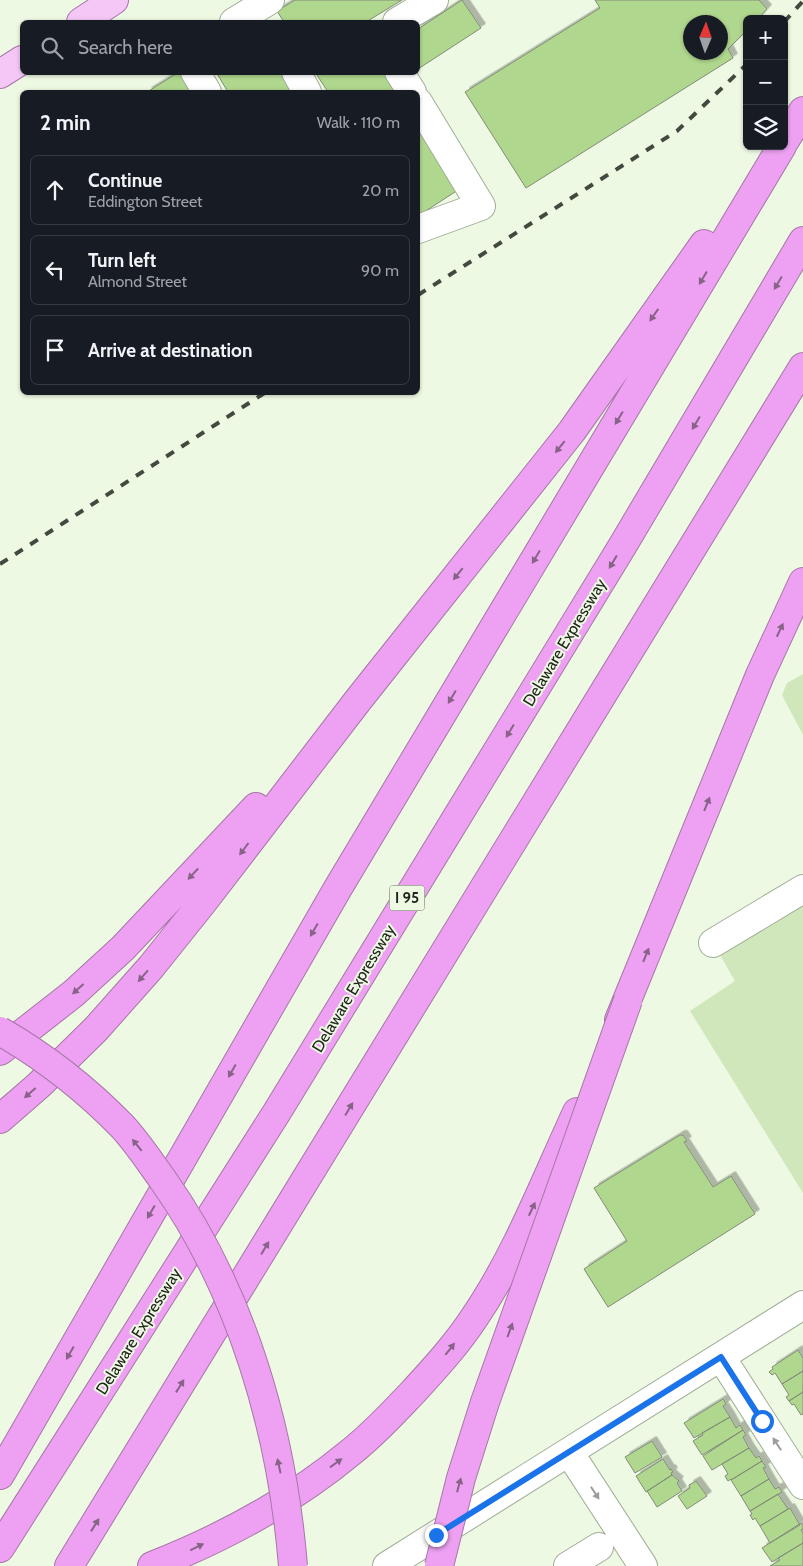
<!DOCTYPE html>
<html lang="en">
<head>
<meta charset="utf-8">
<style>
	:root { --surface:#171b24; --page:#242831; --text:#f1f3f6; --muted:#9ea1a6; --line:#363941 }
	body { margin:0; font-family:Cabin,sans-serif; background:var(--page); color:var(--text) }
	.controls { position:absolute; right:15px; top:15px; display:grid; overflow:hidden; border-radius:8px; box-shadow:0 1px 4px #0004 }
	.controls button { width:45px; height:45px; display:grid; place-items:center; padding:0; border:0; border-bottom:1px solid var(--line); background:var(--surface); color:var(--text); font:25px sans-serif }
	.compass { position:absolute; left:683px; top:15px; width:45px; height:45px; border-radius:50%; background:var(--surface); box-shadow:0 1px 4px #0004; rotate:2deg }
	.stop { position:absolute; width:15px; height:15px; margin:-11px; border:4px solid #1a73e8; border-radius:50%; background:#fff }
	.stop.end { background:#1a73e8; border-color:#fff; box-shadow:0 1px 5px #0008 }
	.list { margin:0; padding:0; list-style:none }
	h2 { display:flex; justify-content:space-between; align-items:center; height:65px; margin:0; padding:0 20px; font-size:21px }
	h2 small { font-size:16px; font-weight:400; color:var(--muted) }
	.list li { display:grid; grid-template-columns:32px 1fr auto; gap:15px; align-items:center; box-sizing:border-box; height:70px; margin:0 10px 10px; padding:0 10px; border:1px solid var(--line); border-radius:8px }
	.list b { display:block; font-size:19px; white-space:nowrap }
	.list p { margin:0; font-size:16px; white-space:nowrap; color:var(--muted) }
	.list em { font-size:16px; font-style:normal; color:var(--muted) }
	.icon { flex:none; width:28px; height:28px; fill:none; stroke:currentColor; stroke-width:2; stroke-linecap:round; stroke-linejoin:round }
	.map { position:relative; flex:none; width:803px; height:1566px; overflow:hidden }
	.search { position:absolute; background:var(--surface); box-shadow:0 1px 4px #0004; left:20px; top:20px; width:400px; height:55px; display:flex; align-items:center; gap:12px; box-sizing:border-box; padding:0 18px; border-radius:8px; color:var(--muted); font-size:19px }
	.panel { position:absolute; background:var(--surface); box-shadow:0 1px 4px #0004; left:20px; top:90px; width:400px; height:305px; border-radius:8px }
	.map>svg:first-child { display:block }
	.green { fill:#cfe7bb }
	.building { fill:#b0d78e; stroke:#818c78; fill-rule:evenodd; filter:url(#shadow) }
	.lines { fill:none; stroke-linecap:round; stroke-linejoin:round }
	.minor-casing { stroke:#a1ad98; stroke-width:30 }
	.major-casing { stroke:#a676a7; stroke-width:30 }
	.highway-casing { stroke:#a676a7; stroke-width:30 }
	.minor { stroke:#fff; stroke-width:28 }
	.major { stroke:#f5c7f7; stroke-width:28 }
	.highway { stroke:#eea1f2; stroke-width:28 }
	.rail { stroke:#44493f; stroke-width:4; stroke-dasharray:9 9; stroke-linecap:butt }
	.highway-bridge-casing { stroke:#a676a7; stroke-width:30; stroke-linecap:butt }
	.highway-bridge { stroke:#eea1f2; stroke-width:28 }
	.oneway { fill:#886388 }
	.oneway2 { fill:#9b9d99 }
	.route { stroke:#1a73e8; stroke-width:6 }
	.labels { text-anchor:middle; stroke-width:4; stroke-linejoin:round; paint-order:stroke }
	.shield { fill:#edf9e3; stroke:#5e6558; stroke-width:1 }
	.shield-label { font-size:15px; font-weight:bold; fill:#21251d }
	.street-label { font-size:16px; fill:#21251d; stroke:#edf9e3 }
</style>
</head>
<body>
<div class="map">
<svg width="803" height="1566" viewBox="0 0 803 1566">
	<defs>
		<filter id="shadow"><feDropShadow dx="4.5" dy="-4.5" stdDeviation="0" flood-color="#0004"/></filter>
	</defs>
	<rect width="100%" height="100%" fill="#edf9e3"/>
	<path class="green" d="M803,674v61l-21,-40 5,-12z
		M803,874v319l-113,-182 45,-30 -26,-45z"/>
	<path class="building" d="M295,0h107l-36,22h-82l-7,-11z
		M462,0l19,28 -63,41v-40z
		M595,0h164l8,9 -9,10h-11v11l-19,19 5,9 -207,130 -61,-96 135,-84zM690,22h30v30h-30z
		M179,72h5l12,20h-49z
		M216,72h68l13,20h-69z
		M315,72h69l12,20h-68z
		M418,126l40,64 -40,26z
		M680,1135h3l4,6 -3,1 29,45 18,-11 24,38 -147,93 -24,-38 43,-28 -33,-53z
		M798,1350l5,8v13l-21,13 -7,-11 -3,2 -3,-3 4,-3 -1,-2z
		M803,1371v21l-14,9 -3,-4 3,-2 -7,-11z
		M803,1392v22l-2,1 -7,-11 -2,1 -3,-4z
		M723,1399l3,5 -3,2 7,11 -36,21 -10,-15z
		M730,1417l6,11 4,-3 3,5 -41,25 -9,-14 10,-6 -1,-2z
		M743,1430l3,5 -3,2 6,11 -37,22 -9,-14z
		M652,1441l10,16 -27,16 -10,-16z
		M749,1448l7,10 3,-2 3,5 -31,19v-1l-3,2 -3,-5 3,-2 -6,-10z
		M663,1459l7,11 1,-1 2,3 -2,1 1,2 -26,17 -10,-16z
		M762,1461l4,6 -3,1 6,11 -28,17 -10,-16z
		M672,1475l7,6 -2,2 5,8 -25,16 -10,-16z
		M769,1479l6,10 4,-2 3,5 -32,19 -9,-15z
		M696,1481l11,15 -20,13 -9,-13 12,-8 -1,-3z
		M778,1494l10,15 -28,17 -5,-8 -2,2 -3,-5 2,-1 -2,-3z
		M790,1508l10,17 -30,18 -10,-17z
		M801,1523l2,3v3l-2,1 2,3v10l-31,19 -10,-14z
		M803,1543v23h-33l10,-6 -2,-2z"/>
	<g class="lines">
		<defs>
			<path id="minor" d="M234,22l36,-22
				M397,22l37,-22
				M195,72l12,20
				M296,72l11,20
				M399,72l13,20
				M418,102l63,104 -63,23
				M713,943l90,-54
				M721,1357l82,128
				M569,1452l74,114
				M387,1566l416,-261
				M568,1566l31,-19"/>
			<path id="major" d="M81,22l33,-22
				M0,74l22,-14"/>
			<path id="highway" d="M784,142l19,-31
				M619,1020l141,-345 43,-93
				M0,1051l74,-58 49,-45 133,-141
				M0,1119l39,-34 57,-56 55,-62 52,-65 156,-203 213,-268 132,-187
				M0,1475l338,-587 444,-742
				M0,1548l277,-436 346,-567 180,-304
				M69,1566l734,-1199
				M152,1566c71,-28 140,-65 199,-114 23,-18 43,-40 63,-61 21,-23 43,-47 60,-73 43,-63 71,-137 103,-206"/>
		</defs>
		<use href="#minor" class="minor-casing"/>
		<use href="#major" class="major-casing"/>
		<use href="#highway" class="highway-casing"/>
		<use href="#minor" class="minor"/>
		<use href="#major" class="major"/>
		<use href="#highway" class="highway"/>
		<path class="rail" d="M784,22l19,-21
			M418,295l259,-164 70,-67
			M0,564l266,-172"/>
		<defs>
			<path id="highway-bridge" d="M0,1031c45,26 86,58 122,95 15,16 28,36 41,54 79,112 119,251 130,386
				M439,1566l22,-88 24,-76 143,-402"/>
		</defs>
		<use href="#highway-bridge" class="highway-bridge-casing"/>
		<use href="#highway-bridge" class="highway-bridge"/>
	</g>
	<defs><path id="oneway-solid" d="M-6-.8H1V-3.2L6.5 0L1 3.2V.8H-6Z" transform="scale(1.25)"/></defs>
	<g class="oneway">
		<use href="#oneway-solid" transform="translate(703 278) rotate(121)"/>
		<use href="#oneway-solid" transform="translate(778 283) rotate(121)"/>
		<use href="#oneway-solid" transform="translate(654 315) rotate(125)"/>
		<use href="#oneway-solid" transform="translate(619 418) rotate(121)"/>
		<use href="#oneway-solid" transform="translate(696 423) rotate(121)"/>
		<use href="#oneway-solid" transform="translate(560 447) rotate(129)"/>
		<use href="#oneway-solid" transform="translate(536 557) rotate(121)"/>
		<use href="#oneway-solid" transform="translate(613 562) rotate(121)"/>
		<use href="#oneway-solid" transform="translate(458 574) rotate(129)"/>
		<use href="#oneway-solid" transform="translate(780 630) rotate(-65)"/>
		<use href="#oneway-solid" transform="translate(452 697) rotate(121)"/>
		<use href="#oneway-solid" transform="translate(510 731) rotate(121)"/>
		<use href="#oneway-solid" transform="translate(707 804) rotate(-68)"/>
		<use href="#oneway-solid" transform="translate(244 849) rotate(127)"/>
		<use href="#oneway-solid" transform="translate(193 874) rotate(133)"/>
		<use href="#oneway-solid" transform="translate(314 930) rotate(120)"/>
		<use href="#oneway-solid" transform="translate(646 955) rotate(-68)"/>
		<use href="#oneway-solid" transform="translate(143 976) rotate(131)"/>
		<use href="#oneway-solid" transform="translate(78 989) rotate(138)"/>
		<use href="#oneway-solid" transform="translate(232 1071) rotate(120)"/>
		<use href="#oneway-solid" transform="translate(30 1093) rotate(139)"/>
		<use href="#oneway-solid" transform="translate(349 1109) rotate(-59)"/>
		<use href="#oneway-solid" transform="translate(137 1145) rotate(-129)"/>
		<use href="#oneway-solid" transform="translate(532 1209) rotate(-65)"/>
		<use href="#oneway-solid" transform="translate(151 1212) rotate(120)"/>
		<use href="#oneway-solid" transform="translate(265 1248) rotate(-59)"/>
		<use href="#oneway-solid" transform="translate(510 1330) rotate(-70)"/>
		<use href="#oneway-solid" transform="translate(450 1349) rotate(-52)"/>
		<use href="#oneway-solid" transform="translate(70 1353) rotate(120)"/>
		<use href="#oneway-solid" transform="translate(180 1386) rotate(-58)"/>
		<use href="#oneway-solid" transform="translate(336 1463) rotate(-36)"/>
		<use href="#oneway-solid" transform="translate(279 1466) rotate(-102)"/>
		<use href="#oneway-solid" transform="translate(459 1485) rotate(-75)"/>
		<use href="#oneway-solid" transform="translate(95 1525) rotate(-58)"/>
		<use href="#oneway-solid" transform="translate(197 1547) rotate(-26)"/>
	</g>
	<g class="oneway2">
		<use href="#oneway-solid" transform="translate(777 1444) rotate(-123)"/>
		<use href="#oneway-solid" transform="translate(595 1493) rotate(57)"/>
	</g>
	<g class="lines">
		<path class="route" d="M436,1535l285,-178 41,64"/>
	</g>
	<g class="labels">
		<rect class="shield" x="389.5" y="885.5" width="35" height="25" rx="4"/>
		<g class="shield-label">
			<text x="407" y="903">I 95</text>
		</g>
		<g class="street-label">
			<text transform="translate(564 642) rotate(-59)" y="6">Delaware Expressway</text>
			<text transform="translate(353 988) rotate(-59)" y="6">Delaware Expressway</text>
			<text transform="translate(138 1331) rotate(-58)" y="6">Delaware Expressway</text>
		</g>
	</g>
</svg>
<div class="controls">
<button>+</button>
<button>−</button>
<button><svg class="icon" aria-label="layers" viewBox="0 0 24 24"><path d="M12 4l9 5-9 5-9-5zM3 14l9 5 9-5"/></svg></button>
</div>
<svg class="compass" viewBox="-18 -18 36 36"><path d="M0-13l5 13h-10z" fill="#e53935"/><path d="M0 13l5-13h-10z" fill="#9ea1a6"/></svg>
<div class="stop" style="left:762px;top:1421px"></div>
<div class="stop end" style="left:436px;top:1535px"></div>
<div class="search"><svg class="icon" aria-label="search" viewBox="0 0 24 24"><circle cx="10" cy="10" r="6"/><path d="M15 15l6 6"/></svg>Search here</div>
<section class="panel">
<h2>2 min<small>Walk · 110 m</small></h2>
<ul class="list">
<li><svg class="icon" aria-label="ahead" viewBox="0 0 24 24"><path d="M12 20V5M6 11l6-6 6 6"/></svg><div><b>Continue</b><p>Eddington Street</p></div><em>20 m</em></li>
<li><svg class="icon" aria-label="left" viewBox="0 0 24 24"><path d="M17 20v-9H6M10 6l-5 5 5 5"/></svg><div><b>Turn left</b><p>Almond Street</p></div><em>90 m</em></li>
<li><svg class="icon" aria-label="arrive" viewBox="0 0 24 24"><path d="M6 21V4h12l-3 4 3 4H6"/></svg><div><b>Arrive at destination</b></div></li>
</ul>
</section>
</div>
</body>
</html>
